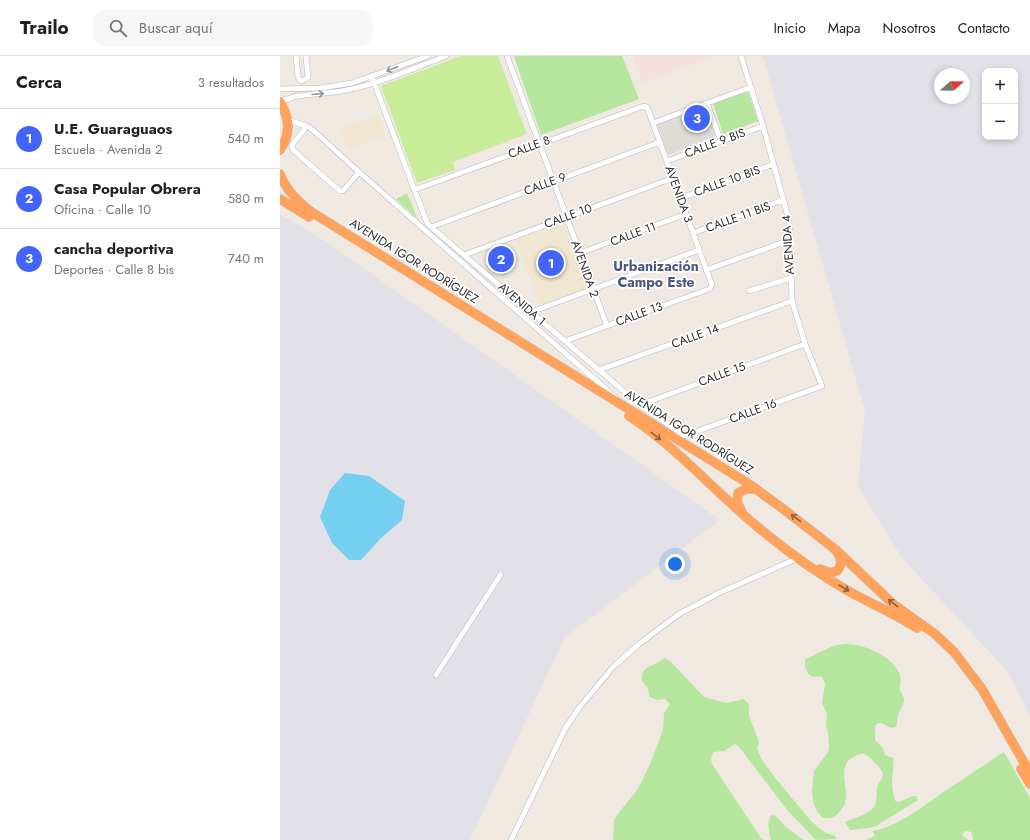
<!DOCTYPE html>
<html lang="es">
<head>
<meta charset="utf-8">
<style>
	:root { --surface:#fff; --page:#f6f6f6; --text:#222; --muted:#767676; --line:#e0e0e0; --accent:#4264fb }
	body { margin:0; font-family:Jost,sans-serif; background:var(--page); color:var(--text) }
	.controls { position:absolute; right:12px; top:12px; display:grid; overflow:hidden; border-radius:8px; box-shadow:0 2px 6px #0003 }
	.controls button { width:36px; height:36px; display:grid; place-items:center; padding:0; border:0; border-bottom:1px solid var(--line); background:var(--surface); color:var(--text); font:20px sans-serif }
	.compass { position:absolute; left:654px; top:12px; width:36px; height:36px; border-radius:50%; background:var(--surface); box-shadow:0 2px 6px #0003; rotate:70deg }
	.you { position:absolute; left:395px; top:508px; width:14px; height:14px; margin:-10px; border:3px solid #fff; border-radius:50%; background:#1a73e8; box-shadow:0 0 0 6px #1a73e833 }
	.badge { display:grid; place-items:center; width:26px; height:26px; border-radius:50%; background:var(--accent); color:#fff; font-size:13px; font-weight:700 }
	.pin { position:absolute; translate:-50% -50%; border:2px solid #fff; box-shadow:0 1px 4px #0006 }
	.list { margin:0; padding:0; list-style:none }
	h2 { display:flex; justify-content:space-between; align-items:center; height:52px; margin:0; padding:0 16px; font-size:17px }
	h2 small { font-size:13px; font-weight:400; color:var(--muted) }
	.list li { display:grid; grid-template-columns:26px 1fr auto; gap:12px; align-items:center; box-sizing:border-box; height:60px; padding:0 16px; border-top:1px solid var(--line) }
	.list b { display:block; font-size:15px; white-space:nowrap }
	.list p { margin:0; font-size:13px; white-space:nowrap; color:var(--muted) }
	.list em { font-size:13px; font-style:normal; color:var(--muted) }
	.icon { flex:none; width:22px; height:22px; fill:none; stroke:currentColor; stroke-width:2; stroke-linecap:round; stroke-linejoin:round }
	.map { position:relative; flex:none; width:750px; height:784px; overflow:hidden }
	header { display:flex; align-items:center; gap:24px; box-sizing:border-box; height:56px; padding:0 20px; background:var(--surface); border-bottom:1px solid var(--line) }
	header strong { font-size:19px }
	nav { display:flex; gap:22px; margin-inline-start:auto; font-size:14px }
	.search { width:280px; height:36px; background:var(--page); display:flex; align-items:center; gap:10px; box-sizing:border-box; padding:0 14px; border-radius:12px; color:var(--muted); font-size:15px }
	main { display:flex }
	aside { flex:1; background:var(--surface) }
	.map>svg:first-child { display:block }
	.industrial { fill:#e3e1e8; fill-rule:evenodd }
	.education { fill:#f0e6d1 }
	.medical { fill:#f5dfe0 }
	.green { fill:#b6e59e }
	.pitch { fill:#c9ec9a }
	.plaza { fill:#dfdcd8 }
	.water { fill:#75cff0 }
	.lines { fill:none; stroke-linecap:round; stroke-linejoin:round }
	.street-casing { stroke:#b4b7c1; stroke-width:6 }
	.highway-casing { stroke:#c9c9c9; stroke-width:10 }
	.street { stroke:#fff; stroke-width:5 }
	.highway { stroke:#ffa35c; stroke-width:9 }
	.oneway { stroke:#969696 }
	.oneway2 { stroke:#8c6343 }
	.labels { text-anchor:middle; stroke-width:3.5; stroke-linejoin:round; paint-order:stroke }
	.street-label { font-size:12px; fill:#2e2e2e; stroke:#fff }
	.quarter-label { font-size:14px; font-weight:bold; fill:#4d5680; stroke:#fff }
</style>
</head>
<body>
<header>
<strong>Trailo</strong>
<div class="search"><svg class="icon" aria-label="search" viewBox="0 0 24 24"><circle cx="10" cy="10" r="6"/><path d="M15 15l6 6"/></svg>Buscar aquí</div>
<nav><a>Inicio</a><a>Mapa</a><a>Nosotros</a><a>Contacto</a></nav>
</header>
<main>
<aside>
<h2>Cerca<small>3 resultados</small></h2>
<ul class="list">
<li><span class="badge">1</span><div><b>U.E. Guaraguaos</b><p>Escuela · Avenida 2</p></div><em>540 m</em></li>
<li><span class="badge">2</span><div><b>Casa Popular Obrera</b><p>Oficina · Calle 10</p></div><em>580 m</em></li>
<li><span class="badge">3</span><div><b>cancha deportiva</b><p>Deportes · Calle 8 bis</p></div><em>740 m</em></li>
</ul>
</aside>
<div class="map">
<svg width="750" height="784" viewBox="0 0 750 784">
	<rect width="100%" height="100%" fill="#efe9e1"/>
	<path class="industrial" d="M483,0h267v660l-22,-44 -106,-114 -44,-72 7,-75zM705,15h30v66h-30zM660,18h24v24h-24z
		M0,158l45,27 395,279 -155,117 -95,203h-190z"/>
	<path class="education" d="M98,59l8,21 -38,14 -9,-22z
		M284,166l24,66 -48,18 -25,-67z"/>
	<path class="medical" d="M353,0h83l-74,27z"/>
	<path class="green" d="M234,0h108l17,43 -98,36z
		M468,36l10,29 -35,13 -10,-31z
		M127,137l10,25 -21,-19z
		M564,588c18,-1 50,12 56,31 2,5 -1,9 0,15 1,3 3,5 4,8 1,6 -4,12 -6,17 -1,5 0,8 -2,12 -6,2 -9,-1 -14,-4h-4l-3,3v14l8,8 2,7 8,3c1,5 0,9 0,14 -2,10 -1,21 3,30 8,1 12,-7 20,-6l2,4 -42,26 -7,2 -19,2 -5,-8c9,-4 18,-6 25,-11 9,-6 5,-18 8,-26 2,-4 5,-6 5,-11 -1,-5 -14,-19 -19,-20 -5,-1 -13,4 -16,7 -9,12 1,29 -3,42 0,3 -6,9 -8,12l-7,3h-7l-5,-5 -5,-11 -1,-11 2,-20 14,-19 1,-4 -1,-15 -2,-8 1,-11 -5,-11 3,-19 -3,-7 -11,-1 -3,-2 -3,-7v-8l3,-1 25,-12z
		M385,602l6,4 33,35 22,6 18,-4 5,6v11l10,26 -2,7 5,11 14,19 35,42 8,7 7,5 9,3 2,3 -21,1 -2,-2 -26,-27 -45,-59 -5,-6 -3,-2 -11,7 -11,1 -2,7 1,5 49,74 3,2h-151l1,-19 3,-6 21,-26 13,-27 12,-32 1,-17 6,-9 -5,-5 -8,1 -7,-3 -3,-10 -5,-6v-7l4,-6 13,-6z
		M724,696l26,46v42h-57v-3l-2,-5 -4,-1 -3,1 -2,3 6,5h-102l9,-4 -2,-5c25,-5 48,-23 69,-38 21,-14 41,-27 62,-41z
		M492,759l4,1 10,11 18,13h-33c-2,-8 -5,-19 1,-25z"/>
	<path class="pitch" d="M181,0h37l29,78 -74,28 2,8 -38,13 -36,-97z"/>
	<path class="plaza" d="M424,50l12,31 -48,18 -12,-31z"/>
	<path class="water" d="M65,417l24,3 36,25 -3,19 -22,19 -19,21h-12l-17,-17 -12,-26 10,-27z"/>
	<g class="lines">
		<defs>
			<path id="street" d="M16,0l2,21 3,4 5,-2 2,-2 -2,-21
				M227,0l100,270
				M92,21l55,146 4,4 209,178 44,31 138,-50 -17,-42 -13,-43 -2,-61 -1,-20 -26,-94 -22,-70
				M0,33l41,-1 31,-5 76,-27
				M0,46c20,-10 45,-7 67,-12 34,-7 67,-22 99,-34
				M427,47l14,38
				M8,64l19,6 7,5 45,41 256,225
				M373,67l98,-36
				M27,70l-15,19 1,5 47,41h3l16,-19
				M387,105l96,-35
				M134,134l230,-84 3,1 65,178 -3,4 -144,52
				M401,142l93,-34
				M151,171l229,-85
				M413,177l90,-33
				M300,197l106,-39
				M184,199l209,-77
				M426,214l84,-30
				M469,235l42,-13
				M251,256l168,-62
				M319,314l193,-69
				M360,349l165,-61
				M156,619l65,-101
				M231,784l55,-113 13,-19 35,-42 25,-22 40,-30 40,-21 79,-35"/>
			<path id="highway" d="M0,46c10,16 11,32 0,48
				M0,118c6,16 19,29 33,39l436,271 33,24 54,42 57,54 42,30 19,18 28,37 48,84
				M0,143l29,18
				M349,360c51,33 89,80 136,117 27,22 55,42 85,59 22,12 45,22 67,36
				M462,456l-5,-10 1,-9 8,-4h10
				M540,513l10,4 7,-2c6,-7 4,-12 0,-19
				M741,713l9,15"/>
		</defs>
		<use href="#street" class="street-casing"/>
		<use href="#highway" class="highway-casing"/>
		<use href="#street" class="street"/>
		<use href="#highway" class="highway"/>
	</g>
	<defs><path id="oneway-shaft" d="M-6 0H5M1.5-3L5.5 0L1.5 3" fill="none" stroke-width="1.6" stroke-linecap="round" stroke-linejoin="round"/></defs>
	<g class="oneway">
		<use href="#oneway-shaft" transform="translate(112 13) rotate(159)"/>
		<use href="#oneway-shaft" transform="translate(38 38) rotate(-5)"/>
	</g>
	<g class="oneway2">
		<use href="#oneway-shaft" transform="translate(376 380) rotate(38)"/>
		<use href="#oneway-shaft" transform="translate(516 462) rotate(-143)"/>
		<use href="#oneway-shaft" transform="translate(564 532) rotate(30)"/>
		<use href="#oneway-shaft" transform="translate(613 547) rotate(-141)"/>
	</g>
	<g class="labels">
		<g class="street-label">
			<text transform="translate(435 87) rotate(-20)" y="4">CALLE 9 BIS</text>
			<text transform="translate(249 91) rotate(-20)" y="4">CALLE 8</text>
			<text transform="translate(447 125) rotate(-20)" y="4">CALLE 10 BIS</text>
			<text transform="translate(265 128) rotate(-20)" y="4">CALLE 9</text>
			<text transform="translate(399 138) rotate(70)" y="4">AVENIDA 3</text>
			<text transform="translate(288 160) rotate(-20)" y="4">CALLE 10</text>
			<text transform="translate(458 161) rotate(-20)" y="4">CALLE 11 BIS</text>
			<text transform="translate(353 178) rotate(-20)" y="4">CALLE 11</text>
			<text transform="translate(508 189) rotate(-94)" y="4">AVENIDA 4</text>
			<text transform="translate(134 205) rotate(32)" y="4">AVENIDA IGOR RODRÍGUEZ</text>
			<text transform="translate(305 213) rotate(70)" y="4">AVENIDA 2</text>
			<text transform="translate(242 248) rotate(41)" y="4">AVENIDA 1</text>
			<text transform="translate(359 258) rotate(-20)" y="4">CALLE 13</text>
			<text transform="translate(415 280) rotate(-20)" y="4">CALLE 14</text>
			<text transform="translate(442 318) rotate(-20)" y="4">CALLE 15</text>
			<text transform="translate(473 355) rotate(-20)" y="4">CALLE 16</text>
			<text transform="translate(409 376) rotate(32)" y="4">AVENIDA IGOR RODRÍGUEZ</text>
		</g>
		<g class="quarter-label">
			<text x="376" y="215">Urbanización<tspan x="376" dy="16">Campo Este</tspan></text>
		</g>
	</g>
</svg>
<div class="controls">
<button>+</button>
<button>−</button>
</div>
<svg class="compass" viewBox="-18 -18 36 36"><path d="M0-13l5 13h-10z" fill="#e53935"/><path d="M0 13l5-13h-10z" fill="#767676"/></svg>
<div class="you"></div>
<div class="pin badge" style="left:271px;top:207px">1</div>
<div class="pin badge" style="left:221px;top:203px">2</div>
<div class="pin badge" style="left:417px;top:62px">3</div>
</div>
</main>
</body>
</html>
